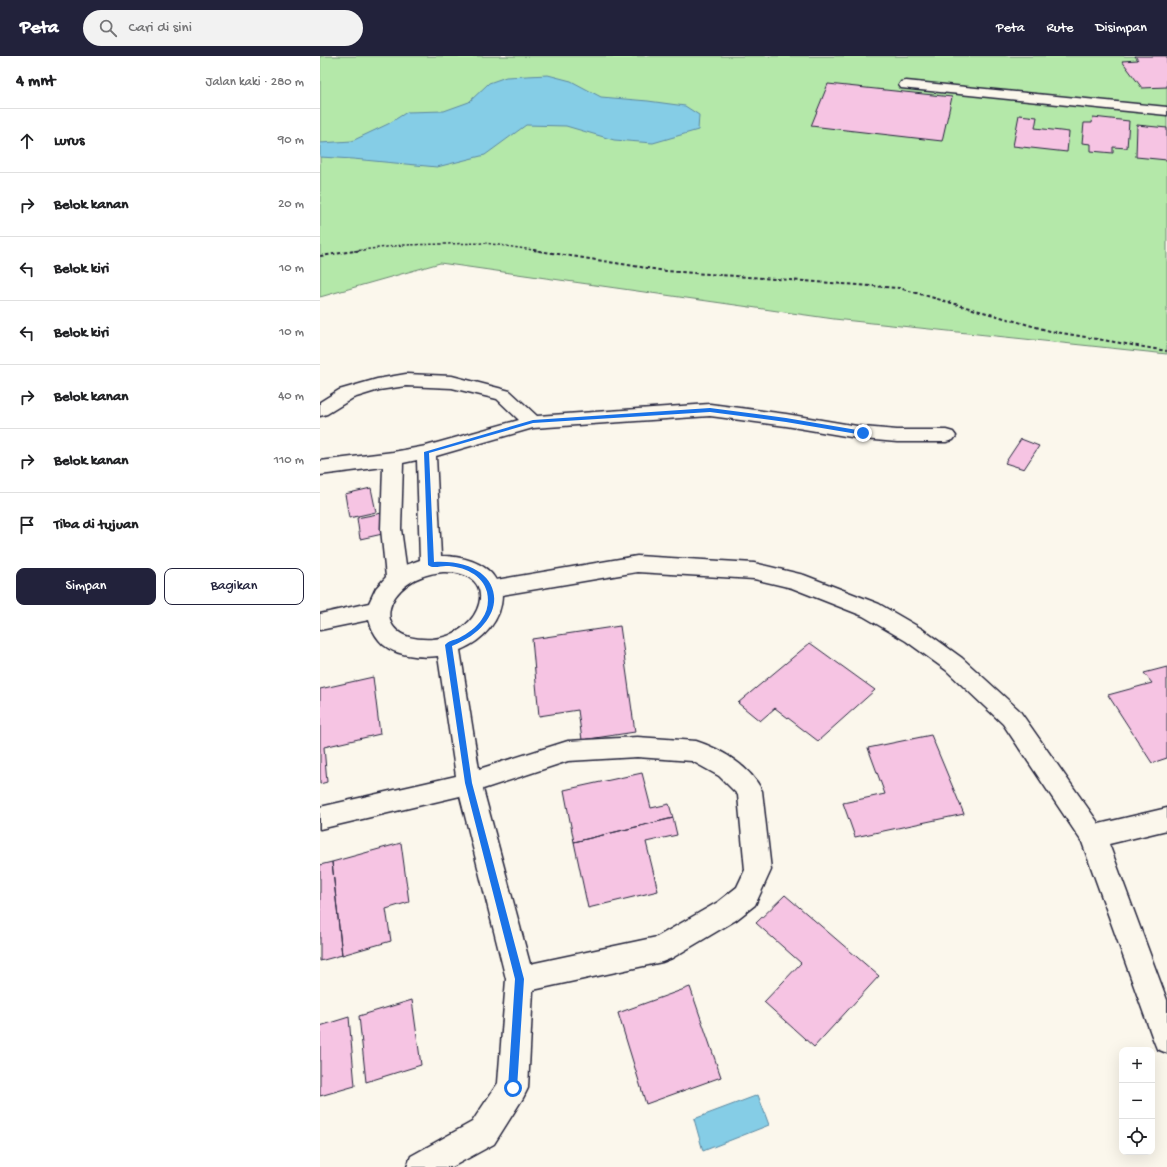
<!DOCTYPE html>
<html lang="id">
<head>
<meta charset="utf-8">
<style>
	:root { --surface:#fff; --page:#f2f2f2; --text:#202124; --muted:#757577; --line:#e0e0e0; --accent:#22223b }
	body { margin:0; font-family:"Gochi Hand",sans-serif; background:var(--page); color:var(--text) }
	.controls { position:absolute; right:12px; bottom:12px; display:grid; overflow:hidden; border-radius:8px; box-shadow:0 4px 16px #0002 }
	.controls button { width:36px; height:36px; display:grid; place-items:center; padding:0; border:0; border-bottom:1px solid var(--line); background:var(--surface); color:var(--text); font:20px sans-serif }
	.stop { position:absolute; width:12px; height:12px; margin:-9px; border:3px solid #1a73e8; border-radius:50%; background:#fff }
	.stop.end { background:#1a73e8; border-color:#fff; box-shadow:0 1px 4px #0008 }
	.list { margin:0; padding:0; list-style:none }
	h2 { display:flex; justify-content:space-between; align-items:center; height:52px; margin:0; padding:0 16px; font-size:17px }
	h2 small { font-size:13px; font-weight:400; color:var(--muted) }
	.list li { display:grid; grid-template-columns:26px 1fr auto; gap:12px; align-items:center; box-sizing:border-box; height:64px; padding:0 16px; border-top:1px solid var(--line) }
	.list b { display:block; font-size:15px; white-space:nowrap }
	.list em { font-size:13px; font-style:normal; color:var(--muted) }
	.actions { display:flex; gap:8px; padding:12px 16px }
	.actions a { flex:1; padding:9px 0; border:1px solid var(--accent); border-radius:8px; text-align:center; font-size:14px; color:var(--accent) }
	.actions .main { background:var(--accent); color:#fff }
	.icon { flex:none; width:22px; height:22px; fill:none; stroke:currentColor; stroke-width:2; stroke-linecap:round; stroke-linejoin:round }
	.map { position:relative; flex:none; width:847px; height:1111px; overflow:hidden }
	header { display:flex; align-items:center; gap:24px; box-sizing:border-box; height:56px; padding:0 20px; background:var(--accent); color:#fff }
	header strong { font-size:19px }
	nav { display:flex; gap:22px; margin-inline-start:auto; font-size:14px }
	.search { width:280px; height:36px; background:var(--page); display:flex; align-items:center; gap:10px; box-sizing:border-box; padding:0 14px; border-radius:22px; color:var(--muted); font-size:15px }
	main { display:flex }
	aside { flex:1; background:var(--surface) }
	.map>svg:first-child { display:block }
	.green { fill:#b4e8a9; stroke:#6b8572 }
	.water { fill:#85cde6; stroke:#5d89a2 }
	.building { fill:#f6c4e3; stroke:#22223b }
	.lines { fill:none; stroke-linecap:round; stroke-linejoin:round }
	.street-casing { stroke:#22223b; stroke-width:3 }
	.path-far1 { stroke:#22223b; stroke-width:1.5; stroke-dasharray:2.5 2; stroke-linecap:butt }
	.path { stroke:#22223b; stroke-width:2; stroke-dasharray:3.5 2.5; stroke-linecap:butt }
	.street { fill:#fbf7ec; fill-rule:evenodd }
	.route { fill:#1a73e8 }
</style>
</head>
<body>
<header>
<strong>Peta</strong>
<div class="search"><svg class="icon" aria-label="search" viewBox="0 0 24 24"><circle cx="10" cy="10" r="6"/><path d="M15 15l6 6"/></svg>Cari di sini</div>
<nav><a>Peta</a><a>Rute</a><a>Disimpan</a></nav>
</header>
<main>
<aside>
<h2>4 mnt<small>Jalan kaki · 280 m</small></h2>
<ul class="list">
<li><svg class="icon" aria-label="ahead" viewBox="0 0 24 24"><path d="M12 20V5M6 11l6-6 6 6"/></svg><div><b>Lurus</b></div><em>90 m</em></li>
<li><svg class="icon" aria-label="right" viewBox="0 0 24 24"><path d="M7 20v-9h11M14 6l5 5-5 5"/></svg><div><b>Belok kanan</b></div><em>20 m</em></li>
<li><svg class="icon" aria-label="left" viewBox="0 0 24 24"><path d="M17 20v-9H6M10 6l-5 5 5 5"/></svg><div><b>Belok kiri</b></div><em>10 m</em></li>
<li><svg class="icon" aria-label="left" viewBox="0 0 24 24"><path d="M17 20v-9H6M10 6l-5 5 5 5"/></svg><div><b>Belok kiri</b></div><em>10 m</em></li>
<li><svg class="icon" aria-label="right" viewBox="0 0 24 24"><path d="M7 20v-9h11M14 6l5 5-5 5"/></svg><div><b>Belok kanan</b></div><em>40 m</em></li>
<li><svg class="icon" aria-label="right" viewBox="0 0 24 24"><path d="M7 20v-9h11M14 6l5 5-5 5"/></svg><div><b>Belok kanan</b></div><em>110 m</em></li>
<li><svg class="icon" aria-label="arrive" viewBox="0 0 24 24"><path d="M6 21V4h12l-3 4 3 4H6"/></svg><div><b>Tiba di tujuan</b></div></li>
</ul>
<div class="actions"><a class="main">Simpan</a><a>Bagikan</a></div>
</aside>
<div class="map">
<svg width="847" height="1111" viewBox="0 0 847 1111">
	<rect width="100%" height="100%" fill="#fbf7ec"/>
	<filter id="ink" filterUnits="userSpaceOnUse"><feTurbulence type="fractalNoise" baseFrequency=".025" numOctaves="2"/><feDisplacementMap in="SourceGraphic" scale="8" xChannelSelector="R" yChannelSelector="G"/><feConvolveMatrix kernelMatrix="1 2 1 2 8 2 1 2 1" color-interpolation-filters="sRGB"/></filter>
	<g filter="url(#ink)">
		<path class="green" d="M0,0h847v298l-333,-35 -394,-56 -120,34z"/>
		<path class="water" d="M228,19l23,6 30,16 47,4 37,5 14,9 -1,15 -45,13 -39,-3 -48,-14 -40,-1 -41,30 -48,12 -84,-8 -33,-2v-14l32,-2 36,-17 19,-12 37,-1 25,-9 20,-19 17,-6z
			M438,1039l11,30 -66,26 -9,-32z"/>
		<path class="building" d="M815,0h32v31l-25,1 -20,-27 16,-1z
			M508,28l124,13 -10,44 -131,-15z
			M699,59l18,2 -2,11 34,4 -2,20 -54,-6z
			M773,61l36,4 -2,27 -14,-1v6l-22,-2v-7l-9,-1 2,-20h8z
			M817,69l30,3v32l-31,-3z
			M701,383l18,7 -15,23 -19,-6z
			M51,432l5,24 -27,6 -4,-24z
			M62,457l5,20 -27,6 -3,-21z
			M300,570l15,106 -53,8 -4,-30 -39,6 -7,-77z
			M490,587l65,47 -57,51 -43,-33 -15,13 -22,-18z
			M847,611v91l-15,5 -44,-68 44,-12 -8,-10z
			M53,621l7,57 -56,13 3,35 -7,2v-95z
			M611,679l33,79 -109,23 -12,-34 42,-9 -17,-46z
			M322,717l9,35 18,-4 4,14 -99,24 -10,-52z
			M353,762l4,17 -31,7 12,49 -70,17 -14,-66z
			M81,787l8,59 -23,7 5,32 -49,14 -10,-93z
			M12,806l10,93 -22,6v-96z
			M465,839l94,81 -65,71 -50,-45 37,-39 -45,-40z
			M370,931l31,90 -75,27 -28,-91z
			M92,944l9,65 -55,17 -7,-66z
			M29,961l6,69 -35,10v-70z"/>
		<g class="lines">
			<defs>
				<path id="street" d="M586,25l261,26v8l-266,-27 -2,-3 2,-3z
					M86,318l46,2 58,15 27,25 173,-12 76,10 77,13 34,3h49l7,2 3,4 -3,4 -7,2h-49l-34,-3 -77,-13 -76,-10 -177,12 -97,28 5,100c20,0 45,6 55,24l141,-24 117,7 50,12 75,29 43,25 40,29 57,52 80,114 68,-16v22l-58,14 58,156v53l-10,-4 -4,-10 -71,-197 -79,-118 -57,-54 -40,-29 -43,-25 -71,-28 -38,-9 -117,-7 -135,23c0,25 -19,46 -42,55l19,119 89,-28 69,-4 59,4c25,8 55,26 66,50l9,79 -16,35 -19,15 -64,38 -10,4 -129,28 -5,98 -5,10 -29,46 -42,23h-45l4,-11 61,-34 26,-39 8,-104 -46,-183 -140,33v-22l136,-31 -18,-120c-18,2 -47,0 -59,-16 -5,-6 -8,-13 -10,-20l-49,10v-16l49,-11 7,-15 10,-11 -5,-48 2,-62 -63,8v-14l73,-9 33,-6 93,-26 -22,-21 -45,-11 -46,-2 -27,4 -26,8 -26,16 -7,2v-14l19,-12 38,-11zM97,404l3,100 -14,5 -5,-36 2,-66zM123,516c61,-2 39,63 -10,67 -69,4 -49,-63 10,-67zM317,701l55,4 27,15 19,19 7,75 -8,17 -19,15 -61,35 -127,27 -47,-175 85,-28z"/>
			</defs>
			<use href="#street" class="street-casing"/>
			<path class="path-far1" d="M34,195l49,-6 82,-2 55,8"/>
			<path class="path" d="M213,194l133,21 233,17 151,43 117,20
				M0,200l42,-6"/>
			<use href="#street" class="street"/>
		</g>
	</g>
	<path class="route" d="M390,352l76,10 77,13 3,2 -3,2 -77,-13 -76,-10 -177,11 -104,30 5,109c71,-4 82,58 18,84l20,137 52,196 -7,109 -1,3 -3,1 -4,-1 -1,-3 7,-109 -50,-196 -20,-138c3,-4 9,-5 14,-7 8,-4 18,-11 23,-19 6,-8 7,-18 5,-27 -4,-17 -24,-26 -41,-26 -6,0 -13,3 -18,-1l-4,-113 109,-32z"/>
</svg>
<div class="controls">
<button>+</button>
<button>−</button>
<button><svg class="icon" aria-label="locate" viewBox="0 0 24 24"><circle cx="12" cy="12" r="6"/><path d="M12 2v4M12 18v4M2 12h4M18 12h4"/></svg></button>
</div>
<div class="stop" style="left:193px;top:1032px"></div>
<div class="stop end" style="left:543px;top:377px"></div>
</div>
</main>
</body>
</html>
